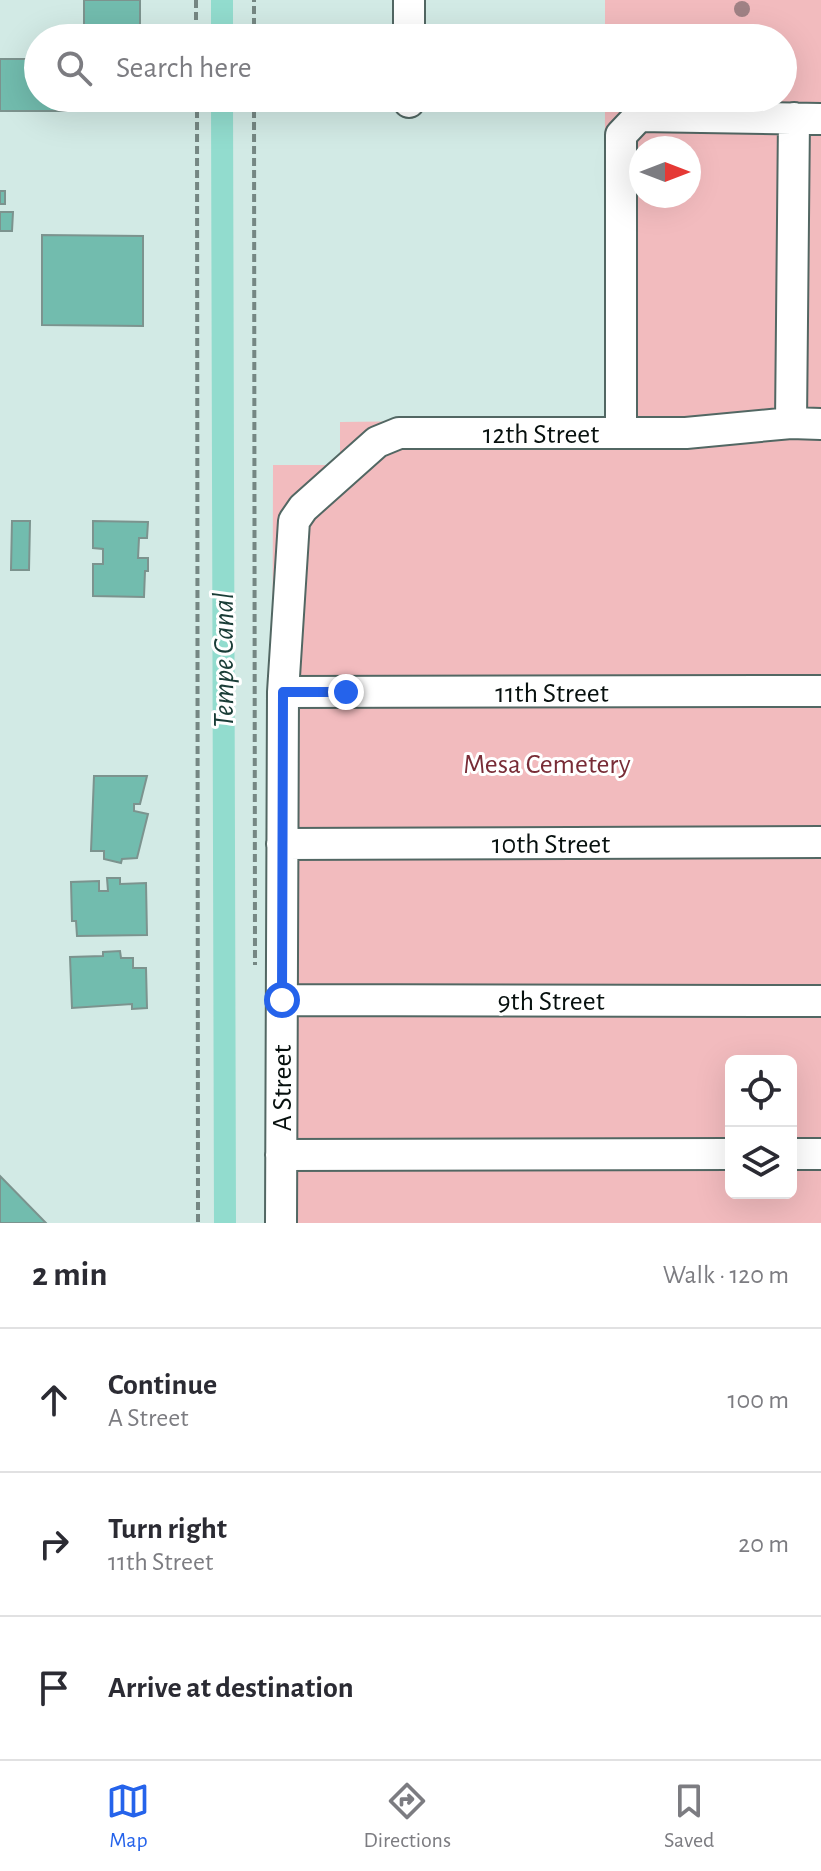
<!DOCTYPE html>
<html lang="en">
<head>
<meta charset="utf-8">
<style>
	:root { --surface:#fff; --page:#f7f7f7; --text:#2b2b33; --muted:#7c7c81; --line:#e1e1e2; --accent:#2563eb }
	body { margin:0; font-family:"Alegreya Sans",sans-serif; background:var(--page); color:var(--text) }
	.controls { position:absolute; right:24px; bottom:24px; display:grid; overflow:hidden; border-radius:12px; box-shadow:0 8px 32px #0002 }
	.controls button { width:72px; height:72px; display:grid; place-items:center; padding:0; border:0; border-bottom:2px solid var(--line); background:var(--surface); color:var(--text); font:40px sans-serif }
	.compass { position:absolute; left:629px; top:136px; width:72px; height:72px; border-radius:50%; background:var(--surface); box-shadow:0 8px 32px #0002; rotate:90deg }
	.stop { position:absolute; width:24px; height:24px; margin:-18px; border:6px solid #2563eb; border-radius:50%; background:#fff }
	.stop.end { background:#2563eb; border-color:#fff; box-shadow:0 2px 8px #0008 }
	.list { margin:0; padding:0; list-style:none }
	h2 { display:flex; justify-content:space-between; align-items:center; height:104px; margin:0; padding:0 32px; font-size:34px }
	h2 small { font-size:26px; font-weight:400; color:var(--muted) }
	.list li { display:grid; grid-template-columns:52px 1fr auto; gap:24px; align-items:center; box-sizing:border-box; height:144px; padding:0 32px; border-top:2px solid var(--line) }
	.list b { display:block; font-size:30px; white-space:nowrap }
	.list p { margin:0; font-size:26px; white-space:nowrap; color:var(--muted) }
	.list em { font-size:26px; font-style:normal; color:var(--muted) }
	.icon { flex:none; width:44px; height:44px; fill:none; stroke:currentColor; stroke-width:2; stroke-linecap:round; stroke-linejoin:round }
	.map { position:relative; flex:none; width:821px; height:1223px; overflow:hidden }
	.search { position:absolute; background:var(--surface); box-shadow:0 8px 32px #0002; left:24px; right:24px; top:24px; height:88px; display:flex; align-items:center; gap:20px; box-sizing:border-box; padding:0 28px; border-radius:44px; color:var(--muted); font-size:30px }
	.sheet { height:536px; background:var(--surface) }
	nav { display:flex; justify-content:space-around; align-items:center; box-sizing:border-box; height:112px; border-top:2px solid var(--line); background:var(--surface); font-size:22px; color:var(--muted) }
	nav a { display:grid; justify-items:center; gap:4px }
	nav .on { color:var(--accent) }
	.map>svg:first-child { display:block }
	.green { fill:#f2bbbe; fill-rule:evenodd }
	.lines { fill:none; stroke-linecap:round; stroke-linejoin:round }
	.canal { stroke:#92dcce; stroke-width:22 }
	.building { fill:#72bcae; stroke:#7c938e; stroke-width:2 }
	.minor-casing { stroke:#526763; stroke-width:34 }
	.path { stroke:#758783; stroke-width:4; stroke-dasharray:8 4; stroke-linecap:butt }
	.minor { stroke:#fff; stroke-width:30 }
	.tree { fill:#a08285 }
	.route { stroke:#2563eb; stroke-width:10 }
	.labels { text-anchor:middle; stroke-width:6; stroke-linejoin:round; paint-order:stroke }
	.street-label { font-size:28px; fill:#07100e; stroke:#fff }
	.park-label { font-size:28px; fill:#782c36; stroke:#fff }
	.water-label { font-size:30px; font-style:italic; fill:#1a3d37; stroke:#fff }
</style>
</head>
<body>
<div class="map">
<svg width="821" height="1223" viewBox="0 0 821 1223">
	<rect width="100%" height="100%" fill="#d2eae5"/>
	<path class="green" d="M605,0h216v1223h-550l2,-758h58l9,-9v-34l264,-3 1,-321h178v-60h-178zM641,148h48v48h-48zM731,1061h60v132h-60z"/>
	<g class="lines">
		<path class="canal" d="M222,0v38
			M222,98l3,1125"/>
	</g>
	<path class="building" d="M84,0h56v38h-56z
		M333,28h41v10h-42z
		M0,59h38v39h44v13h-82z
		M0,191h5v13h-5z
		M0,212h13l-1,19h-12z
		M42,235l101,1v90l-101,-1z
		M12,521h18l-1,49h-18z
		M93,521l55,1 -1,16h-8l-1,20h10v13h-3l-1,26 -51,-1v-32h10v-15l-10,-1z
		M94,776h53l-7,28h-6v7l14,3 -11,44 -15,1 -1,4 -17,-4v-8h-13z
		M107,878h13v6l26,-1 1,52 -70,1 -1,-15h-4l-1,-39 28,-1v10h9z
		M120,951l1,7h12v10h13l1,40 -15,1v-5l-60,4 -2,-51 33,-1v-4z
		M0,1176l46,47h-46z"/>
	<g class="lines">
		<defs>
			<path id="minor" d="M409,0v38
				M409,98v4
				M791,423l3,-305
				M621,433v-298l18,-19 182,3
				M283,692l538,-1
				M282,844l539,-2
				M282,1000l539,1
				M791,1154h30
				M281,1155l450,-1
				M281,1223l2,-531 11,-171 9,-13 74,-66 22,-9h287l105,-10 30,1"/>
		</defs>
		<use href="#minor" class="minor-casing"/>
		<path class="path" d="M196,0v38
			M254,38v-38
			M197,98l1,1125
			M254,98l1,867"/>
		<use href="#minor" class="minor"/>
	</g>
	<circle class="tree" cx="742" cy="9" r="8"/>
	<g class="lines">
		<path class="route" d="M282,1000l1,-308h63"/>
	</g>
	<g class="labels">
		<g class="street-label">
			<text x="541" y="443">12th Street</text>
			<text x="552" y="702">11th Street</text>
			<text x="551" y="853">10th Street</text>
			<text x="551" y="1010">9th Street</text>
			<text transform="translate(281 1088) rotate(-90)" y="10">A Street</text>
		</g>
		<g class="park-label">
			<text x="547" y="773">Mesa Cemetery</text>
		</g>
		<g class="water-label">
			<text transform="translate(223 660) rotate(-90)" y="10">Tempe Canal</text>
		</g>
	</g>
</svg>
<div class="controls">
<button><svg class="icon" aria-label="locate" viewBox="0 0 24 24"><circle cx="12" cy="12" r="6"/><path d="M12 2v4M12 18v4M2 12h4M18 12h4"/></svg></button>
<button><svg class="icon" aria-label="layers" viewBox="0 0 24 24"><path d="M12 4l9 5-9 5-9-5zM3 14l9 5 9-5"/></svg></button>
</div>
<svg class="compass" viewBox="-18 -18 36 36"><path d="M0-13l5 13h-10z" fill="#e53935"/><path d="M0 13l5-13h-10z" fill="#7c7c81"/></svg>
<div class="stop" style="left:282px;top:1000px"></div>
<div class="stop end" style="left:346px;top:692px"></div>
<div class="search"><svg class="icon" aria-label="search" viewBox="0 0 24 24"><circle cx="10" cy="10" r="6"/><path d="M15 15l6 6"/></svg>Search here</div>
</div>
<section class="sheet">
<h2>2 min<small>Walk · 120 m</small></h2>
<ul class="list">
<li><svg class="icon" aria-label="ahead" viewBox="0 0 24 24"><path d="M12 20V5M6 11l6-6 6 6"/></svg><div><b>Continue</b><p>A Street</p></div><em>100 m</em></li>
<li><svg class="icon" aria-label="right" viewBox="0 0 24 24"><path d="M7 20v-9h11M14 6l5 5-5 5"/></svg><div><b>Turn right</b><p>11th Street</p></div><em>20 m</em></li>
<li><svg class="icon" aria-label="arrive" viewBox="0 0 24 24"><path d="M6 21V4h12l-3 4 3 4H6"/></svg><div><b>Arrive at destination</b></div></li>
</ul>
</section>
<nav>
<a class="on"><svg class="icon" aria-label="map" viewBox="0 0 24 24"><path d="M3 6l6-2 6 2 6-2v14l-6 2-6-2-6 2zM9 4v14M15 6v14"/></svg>Map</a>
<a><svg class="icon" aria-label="directions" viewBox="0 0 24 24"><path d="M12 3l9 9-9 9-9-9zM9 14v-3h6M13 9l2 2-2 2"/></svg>Directions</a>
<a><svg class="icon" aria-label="saved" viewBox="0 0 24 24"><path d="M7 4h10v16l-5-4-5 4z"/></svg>Saved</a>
</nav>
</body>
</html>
